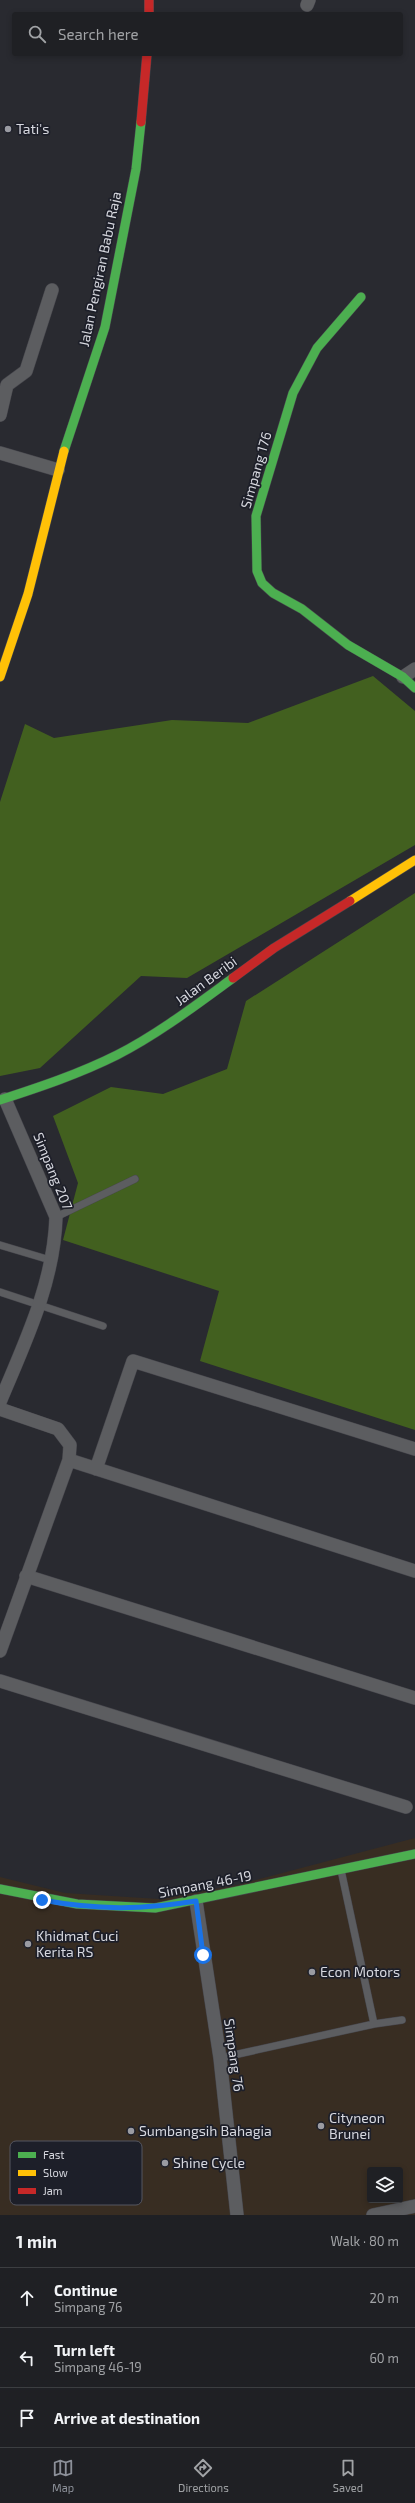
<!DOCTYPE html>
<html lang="en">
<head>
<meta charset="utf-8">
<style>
	:root { --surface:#1f2024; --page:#2c2d31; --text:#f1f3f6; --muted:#a1a3a6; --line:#3c3e41; --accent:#8c9099 }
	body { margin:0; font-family:"Exo 2",sans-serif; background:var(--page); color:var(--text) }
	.controls { position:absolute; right:12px; bottom:12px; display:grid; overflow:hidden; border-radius:4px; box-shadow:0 2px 6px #0003 }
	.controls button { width:36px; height:36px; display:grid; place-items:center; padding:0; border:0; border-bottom:1px solid var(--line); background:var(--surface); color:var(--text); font:20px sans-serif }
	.stop { position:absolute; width:12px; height:12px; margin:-9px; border:3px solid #1a73e8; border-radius:50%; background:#fff }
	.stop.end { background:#1a73e8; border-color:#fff; box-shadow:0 1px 4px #0008 }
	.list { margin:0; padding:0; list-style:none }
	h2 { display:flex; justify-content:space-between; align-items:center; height:52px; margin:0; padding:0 16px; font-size:17px }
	h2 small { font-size:13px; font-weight:400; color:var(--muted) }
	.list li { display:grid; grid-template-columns:26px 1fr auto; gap:12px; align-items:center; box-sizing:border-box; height:60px; padding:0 16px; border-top:1px solid var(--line) }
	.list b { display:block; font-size:15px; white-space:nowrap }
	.list p { margin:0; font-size:13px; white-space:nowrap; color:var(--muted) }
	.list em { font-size:13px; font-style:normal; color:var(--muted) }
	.icon { flex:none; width:22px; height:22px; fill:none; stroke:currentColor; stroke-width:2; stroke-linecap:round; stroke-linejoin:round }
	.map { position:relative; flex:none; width:415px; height:2215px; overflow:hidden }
	.search { position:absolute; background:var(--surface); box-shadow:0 2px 6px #0003; left:12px; right:12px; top:12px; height:44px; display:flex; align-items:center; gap:10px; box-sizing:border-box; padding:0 14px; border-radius:4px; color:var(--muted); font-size:15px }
	.sheet { height:232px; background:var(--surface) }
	nav { display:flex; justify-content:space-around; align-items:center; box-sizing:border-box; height:56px; border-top:1px solid var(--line); background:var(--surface); font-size:11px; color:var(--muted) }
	nav a { display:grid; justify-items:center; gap:2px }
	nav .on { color:var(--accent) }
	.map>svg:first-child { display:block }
	.industrial { fill:#382d22; fill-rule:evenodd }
	.forest { fill:#42601f }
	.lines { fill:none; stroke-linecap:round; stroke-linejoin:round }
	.lane-casing { stroke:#46464c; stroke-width:8 }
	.street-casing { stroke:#46464c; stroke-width:14 }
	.fast-casing { stroke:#46464c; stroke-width:10 }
	.slow-casing { stroke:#46464c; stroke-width:10 }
	.jam-casing { stroke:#46464c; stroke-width:10 }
	.lane { stroke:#5c5d60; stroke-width:7 }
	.street { stroke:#5c5d60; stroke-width:13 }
	.fast { stroke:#4caf50; stroke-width:9 }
	.slow { stroke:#ffc107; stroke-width:9 }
	.jam { stroke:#c62828; stroke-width:9 }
	.route { stroke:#1a73e8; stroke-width:5 }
	.poi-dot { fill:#9a9ba2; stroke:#1d1f29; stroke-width:1.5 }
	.labels { text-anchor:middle; stroke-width:3.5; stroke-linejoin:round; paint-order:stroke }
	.poi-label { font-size:14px; fill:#d7d8df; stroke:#1d1f29; text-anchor:start }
	.street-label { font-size:14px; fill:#d7d8df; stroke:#1d1f29 }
	.key { fill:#1d1f29; stroke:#555660; stroke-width:1 }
	.key-label { font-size:11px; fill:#d7d8df }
</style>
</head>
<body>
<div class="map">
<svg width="415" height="2215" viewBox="0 0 415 2215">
	<rect width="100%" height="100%" fill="#292a30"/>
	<path class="industrial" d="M415,1838v377h-415v-338l65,16 94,6 78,-14zM370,2170h30v30h-30z"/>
	<path class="forest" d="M373,676l42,35v134l-228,133 -46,-2 -101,92 -40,8v-274l25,-78 29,14 118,-18 76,3z
		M415,893v537l-215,-69 19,-70 -156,-51 15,-57 -25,-67 58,-29 52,7 64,-25 19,-68z"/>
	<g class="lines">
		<defs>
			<path id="lane" d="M56,1217l79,-38
				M0,1245l50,15
				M0,1292l103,34
				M374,2024l28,-4
				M220,2058l154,-34 -33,-154"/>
			<path id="street" d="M307,5l2,-5
				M0,415l7,-30 19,-14 26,-81
				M0,453l58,17
				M403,677l12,-8
				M0,1402c25,-60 54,-119 56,-185l-51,-118
				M0,1409l58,20 12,16 -1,15 -69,191
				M69,1460l346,111
				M96,1469l37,-108 282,88
				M26,1576l389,122
				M0,1681l406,126
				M196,1901l24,157 17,157
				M373,2215l42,-9"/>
			<path id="fast" d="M361,297l-44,51 -24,45 -37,123 1,55 5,12 11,10 29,16 46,36 55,32 12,11
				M64,451l41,-124 31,-158 5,-47
				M0,1100c40,-13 79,-26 117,-45 41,-21 79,-50 116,-77
				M0,1889l77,15 78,4 260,-54"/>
			<path id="slow" d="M0,677l28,-83 36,-143
				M350,901l65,-41"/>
			<path id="jam" d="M149,0v14
				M141,122l6,-68
				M233,978l41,-30 76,-47"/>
		</defs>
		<use href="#lane" class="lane-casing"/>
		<use href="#street" class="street-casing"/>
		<use href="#fast" class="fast-casing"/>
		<use href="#slow" class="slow-casing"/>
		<use href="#jam" class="jam-casing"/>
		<use href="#lane" class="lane"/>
		<use href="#street" class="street"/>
		<use href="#fast" class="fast"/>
		<use href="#slow" class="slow"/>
		<use href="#jam" class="jam"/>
	</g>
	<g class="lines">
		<path class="route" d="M42,1900c55,10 100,10 154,1l7,54"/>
	</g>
	<g class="poi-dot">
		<circle cx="8" cy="129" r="4"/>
		<circle cx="28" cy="1944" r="4"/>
		<circle cx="312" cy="1972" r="4"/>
		<circle cx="321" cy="2126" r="4"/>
		<circle cx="131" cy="2131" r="4"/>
		<circle cx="165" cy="2163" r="4"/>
	</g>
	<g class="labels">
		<g class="poi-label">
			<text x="16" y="134">Tati's</text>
			<text x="36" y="1941">Khidmat Cuci<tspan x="36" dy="16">Kerita RS</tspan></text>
			<text x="320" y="1977">Econ Motors</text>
			<text x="329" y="2123">Cityneon<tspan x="329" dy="16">Brunei</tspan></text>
			<text x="139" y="2136">Sumbangsih Bahagia</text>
			<text x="173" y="2168">Shine Cycle</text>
		</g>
		<g class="street-label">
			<text transform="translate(100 269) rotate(-78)" y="5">Jalan Pengiran Babu Raja</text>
			<text transform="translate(256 470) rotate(-74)" y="5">Simpang 176</text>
			<text transform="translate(206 981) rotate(-36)" y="5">Jalan Beribi</text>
			<text transform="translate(53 1171) rotate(68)" y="5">Simpang 207</text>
			<text transform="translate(205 1884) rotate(-11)" y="5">Simpang 46-19</text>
			<text transform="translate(234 2055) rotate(82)" y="5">Simpang 76</text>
		</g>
	</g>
	<rect x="10" y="2141" width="132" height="64" rx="6" class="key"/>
	<rect x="18" y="2152" width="18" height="6" fill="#4caf50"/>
	<rect x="18" y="2170" width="18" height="6" fill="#ffc107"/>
	<rect x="18" y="2188" width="18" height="6" fill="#c62828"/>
	<g class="key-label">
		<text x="43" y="2159">Fast</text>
		<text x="43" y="2177">Slow</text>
		<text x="43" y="2195">Jam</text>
	</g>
</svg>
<div class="controls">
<button><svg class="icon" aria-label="layers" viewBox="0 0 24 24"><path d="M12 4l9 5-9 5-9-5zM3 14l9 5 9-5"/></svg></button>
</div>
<div class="stop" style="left:203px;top:1955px"></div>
<div class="stop end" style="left:42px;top:1900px"></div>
<div class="search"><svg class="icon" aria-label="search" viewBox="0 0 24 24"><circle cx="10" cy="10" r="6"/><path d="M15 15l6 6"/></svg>Search here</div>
</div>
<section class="sheet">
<h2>1 min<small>Walk · 80 m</small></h2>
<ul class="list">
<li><svg class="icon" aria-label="ahead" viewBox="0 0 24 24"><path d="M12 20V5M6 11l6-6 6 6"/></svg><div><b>Continue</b><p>Simpang 76</p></div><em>20 m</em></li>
<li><svg class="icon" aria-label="left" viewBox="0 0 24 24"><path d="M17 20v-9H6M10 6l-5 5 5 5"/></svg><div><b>Turn left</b><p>Simpang 46-19</p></div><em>60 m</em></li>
<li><svg class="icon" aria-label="arrive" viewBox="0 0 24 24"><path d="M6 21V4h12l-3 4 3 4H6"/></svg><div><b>Arrive at destination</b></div></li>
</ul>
</section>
<nav>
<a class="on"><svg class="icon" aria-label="map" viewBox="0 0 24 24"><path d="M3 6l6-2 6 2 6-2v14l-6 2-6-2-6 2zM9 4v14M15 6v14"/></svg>Map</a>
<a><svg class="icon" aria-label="directions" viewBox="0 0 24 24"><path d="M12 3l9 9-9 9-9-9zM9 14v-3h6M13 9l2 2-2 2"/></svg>Directions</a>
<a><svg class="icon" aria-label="saved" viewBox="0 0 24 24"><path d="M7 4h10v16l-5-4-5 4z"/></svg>Saved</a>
</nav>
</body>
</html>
